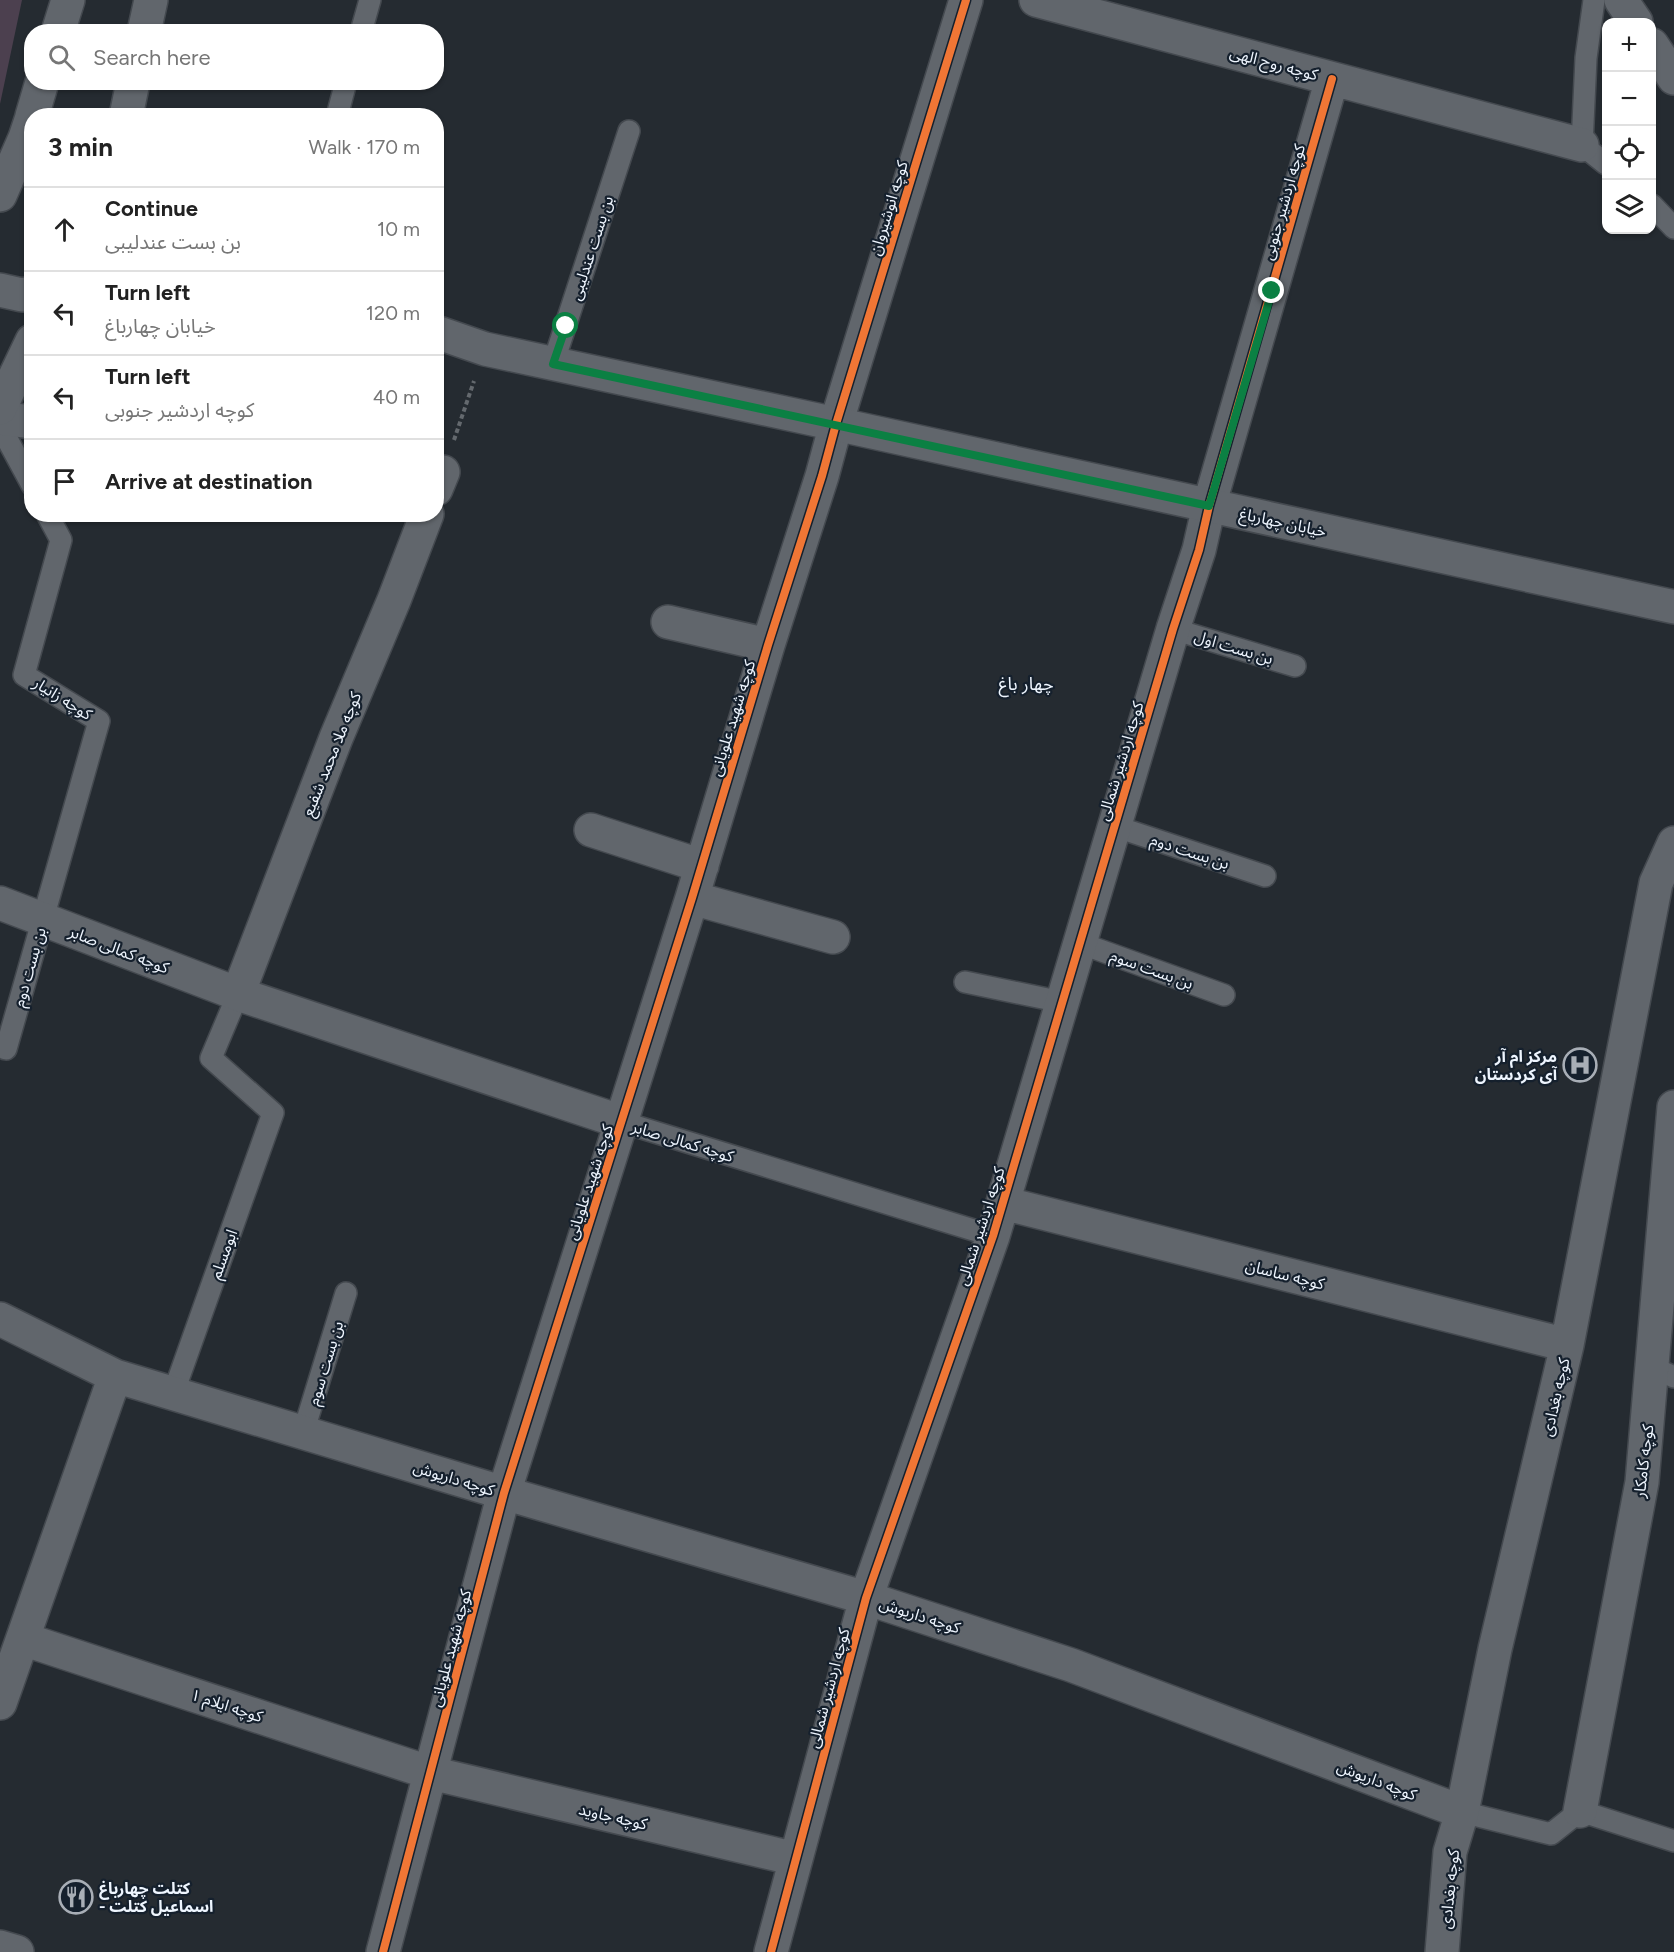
<!DOCTYPE html>
<html lang="en">
<head>
<meta charset="utf-8">
<style>
	:root { --surface:#fff; --page:#f6f6f6; --text:#222; --muted:#767676; --line:#e0e0e0 }
	body { margin:0; font-family:Figtree,"Noto Sans Arabic",sans-serif; background:var(--page); color:var(--text) }
	.controls { position:absolute; right:18px; top:18px; display:grid; overflow:hidden; border-radius:12px; box-shadow:0 2px 4px #0004 }
	.controls button { width:54px; height:54px; display:grid; place-items:center; padding:0; border:0; border-bottom:2px solid var(--line); background:var(--surface); color:var(--text); font:30px sans-serif }
	.stop { position:absolute; width:18px; height:18px; margin:-14px; border:4px solid #0b8043; border-radius:50%; background:#fff }
	.stop.end { background:#0b8043; border-color:#fff; box-shadow:0 2px 6px #0008 }
	.list { margin:0; padding:0; list-style:none }
	h2 { display:flex; justify-content:space-between; align-items:center; height:78px; margin:0; padding:0 24px; font-size:26px }
	h2 small { font-size:20px; font-weight:400; color:var(--muted) }
	.list li { display:grid; grid-template-columns:39px 1fr auto; gap:18px; align-items:center; box-sizing:border-box; height:84px; padding:0 24px; border-top:2px solid var(--line) }
	.list b { display:block; font-size:22px; white-space:nowrap }
	.list p { margin:0; font-size:20px; white-space:nowrap; color:var(--muted) }
	.list em { font-size:20px; font-style:normal; color:var(--muted) }
	.icon { flex:none; width:33px; height:33px; fill:none; stroke:currentColor; stroke-width:2; stroke-linecap:round; stroke-linejoin:round }
	.map { position:relative; flex:none; width:1674px; height:1952px; overflow:hidden }
	.search { position:absolute; background:var(--surface); box-shadow:0 2px 4px #0004; left:24px; top:24px; width:420px; height:66px; display:flex; align-items:center; gap:15px; box-sizing:border-box; padding:0 21px; border-radius:24px; color:var(--muted); font-size:22px }
	.panel { position:absolute; background:var(--surface); box-shadow:0 2px 4px #0004; left:24px; top:108px; width:420px; height:414px; border-radius:24px }
	.map>svg:first-child { display:block }
	.green { fill:#4c404f }
	.lines { fill:none; stroke-linecap:round; stroke-linejoin:round }
	.service-casing { stroke:#44494f; stroke-width:24 }
	.minor-casing { stroke:#44494f; stroke-width:36 }
	.secondary-casing { stroke:#44494f; stroke-width:36 }
	.path { stroke:#64696e; stroke-width:4; stroke-dasharray:4.5 3; stroke-linecap:butt }
	.service { stroke:#61666c; stroke-width:21 }
	.minor { stroke:#61666c; stroke-width:33 }
	.secondary { stroke:#61666c; stroke-width:33 }
	.cycleway-casing { stroke:#15202d; stroke-width:11 }
	.cycleway { stroke:#f07635; stroke-width:8 }
	.route { stroke:#0b8043; stroke-width:8 }
	.labels { text-anchor:middle; stroke-width:4.5; stroke-linejoin:round; paint-order:stroke }
	.street-label { font-size:16px; fill:#eef5fe; stroke:#15202d }
	.poi-label { font-size:16px; font-weight:bold; fill:#eef5fe; stroke:#15202d; text-anchor:end }
	.neighbourhood-label { font-size:18px; fill:#eef5fe; stroke:#15202d }
</style>
</head>
<body>
<div class="map">
<svg width="1674" height="1952" viewBox="0 0 1674 1952">
	<rect width="100%" height="100%" fill="#252b31"/>
	<path class="green" d="M0,0h22l-22,104z"/>
	<g class="lines">
		<defs>
			<path id="service" d="M1594,0l-8,58 -4,87 24,19
				M361,32l9,-32
				M337,116l9,-34
				M1652,205l22,23
				M553,364l76,-233
				M0,426l32,59
				M1173,629l122,37
				M1114,826l151,50
				M1080,943l144,52
				M965,982l97,20
				M6,1049l93,-328 -75,-46 37,-135 -14,-26
				M622,1122l371,114
				M1652,1367l22,10
				M173,1394l100,-281 -62,-55 27,-64
				M303,1433l43,-140
				M1462,1812l89,22 29,-23 94,30"/>
			<path id="minor" d="M1036,0l546,145
				M1621,0l15,22
				M1652,45l22,33
				M0,418l32,4
				M436,471l7,1 -7,17
				M668,622l100,23
				M591,830l111,36
				M692,898l141,39
				M0,903l238,91 384,128
				M238,994l98,-256 58,-138 33,-86
				M1003,1203l564,142
				M0,1319l115,57 389,117 362,105 205,67 391,147
				M23,1639l408,134 365,86
				M0,1703l115,-327
				M1580,1811l62,-329 32,-375
				M383,1952l121,-459 188,-595 76,-253 54,-169 14,-52 130,-424
				M771,1952l95,-354 127,-362 180,-607 26,-79 10,-44 123,-427
				M1442,1952l8,-100 12,-40 33,-163 72,-304 89,-462 18,-40"/>
			<path id="secondary" d="M58,32l10,-32
				M144,32l7,-32
				M32,116l10,-34
				M126,116l7,-34
				M0,195l25,-57 7,-21
				M0,290l22,5 10,-2
				M436,332l49,17 351,75 838,183
				M0,408l32,-67
				M0,1947l17,5"/>
		</defs>
		<use href="#service" class="service-casing"/>
		<use href="#minor" class="minor-casing"/>
		<use href="#secondary" class="secondary-casing"/>
		<path class="path" d="M454,440l20,-59"/>
		<use href="#service" class="service"/>
		<use href="#minor" class="minor"/>
		<use href="#secondary" class="secondary"/>
		<defs>
			<path id="cycleway" d="M383,1952l121,-459 188,-595 76,-253 54,-169 14,-52 130,-424
				M771,1952l95,-354 127,-362 180,-607 26,-79 10,-44 123,-427"/>
		</defs>
		<use href="#cycleway" class="cycleway-casing"/>
		<use href="#cycleway" class="cycleway"/>
	</g>
	<g class="lines">
		<path class="route" d="M566,326l-13,38 656,142 63,-215"/>
	</g>
	<defs>
		<symbol id="hospital-ring" viewBox="-11 -11 22 22"><circle r="9.5" fill="#15202d" stroke="#a8aeb6" stroke-width="1.5"/><path d="M-5-5h3v3.5h4V-5h3V5h-3V1.5h-4V5h-3Z" fill="#a8aeb6"/></symbol>
		<symbol id="restaurant-ring" viewBox="-11 -11 22 22"><circle r="9.5" fill="#15202d" stroke="#a8aeb6" stroke-width="1.5"/><path d="M-5-6h1v4h1v-4h1v4h1v-4h1v5L-1.5 .5V6h-2V.5L-5-1ZM5-6V6H3V1.5H1.5Q1.5-4 5-6Z" fill="#a8aeb6"/></symbol>
	</defs>
	<g fill-rule="evenodd">
		<use href="#hospital-ring" x="1561" y="1046" width="38" height="38"/>
		<use href="#restaurant-ring" x="57" y="1878" width="38" height="38"/>
	</g>
	<g class="labels">
		<g class="street-label">
			<text transform="translate(1274 63) rotate(15)" y="6">کوچه روح الهی</text>
			<text transform="translate(1283 202) rotate(-74)" y="6">کوچه اردشیر جنوبی</text>
			<text transform="translate(888 208) rotate(-73)" y="6">کوچه انوشیروان</text>
			<text transform="translate(591 248) rotate(-72)" y="6">بن بست عندلیبی</text>
			<text transform="translate(1283 522) rotate(12)" y="6">خیابان چهارباغ</text>
			<text transform="translate(1234 647) rotate(17)" y="6">بن بست اول</text>
			<text transform="translate(63 698) rotate(32)" y="6">کوچه زانیار</text>
			<text transform="translate(732 718) rotate(-73)" y="6">کوچه شهید علویانی</text>
			<text transform="translate(331 754) rotate(-68)" y="6">کوچه ملا محمد شفیع</text>
			<text transform="translate(1120 761) rotate(-73)" y="6">کوچه اردشیر شمالی</text>
			<text transform="translate(1190 851) rotate(18)" y="6">بن بست دوم</text>
			<text transform="translate(119 949) rotate(21)" y="6">کوچه کمالی صابر</text>
			<text transform="translate(29 967) rotate(-74)" y="6">بن بست دوم</text>
			<text transform="translate(1152 969) rotate(20)" y="6">بن بست سوم</text>
			<text transform="translate(683 1141) rotate(17)" y="6">کوچه کمالی صابر</text>
			<text transform="translate(589 1182) rotate(-72)" y="6">کوچه شهید علویانی</text>
			<text transform="translate(980 1226) rotate(-72)" y="6">کوچه اردشیر شمالی</text>
			<text transform="translate(223 1254) rotate(-70)" y="6">ابومسلم</text>
			<text transform="translate(1285 1274) rotate(14)" y="6">کوچه ساسان</text>
			<text transform="translate(325 1363) rotate(-73)" y="6">بن بست سوم</text>
			<text transform="translate(1555 1397) rotate(-77)" y="6">کوچه بغدادی</text>
			<text transform="translate(1643 1461) rotate(-83)" y="6">کوچه کامکار</text>
			<text transform="translate(454 1478) rotate(17)" y="6">کوچه داریوش</text>
			<text transform="translate(920 1615) rotate(18)" y="6">کوچه داریوش</text>
			<text transform="translate(450 1648) rotate(-75)" y="6">کوچه شهید علویانی</text>
			<text transform="translate(828 1688) rotate(-75)" y="6">کوچه اردشیر شمالی</text>
			<text transform="translate(227 1705) rotate(18)" y="6">کوچه ایلام ۱</text>
			<text transform="translate(1377 1780) rotate(21)" y="6">کوچه داریوش</text>
			<text transform="translate(613 1816) rotate(13)" y="6">کوچه جاوید</text>
			<text transform="translate(1449 1889) rotate(-84)" y="6">کوچه بغدادی</text>
		</g>
		<g class="poi-label">
			<text x="1557" y="1062">مرکز ام آر<tspan x="1557" dy="18">آی کردستان</tspan></text>
			<text x="99" y="1894" text-anchor="start">کتلت چهارباغ<tspan x="99" dy="18">- اسماعیل کتلت</tspan></text>
		</g>
		<g class="neighbourhood-label">
			<text x="1026" y="690">چهار باغ</text>
		</g>
	</g>
</svg>
<div class="controls">
<button>+</button>
<button>−</button>
<button><svg class="icon" aria-label="locate" viewBox="0 0 24 24"><circle cx="12" cy="12" r="6"/><path d="M12 2v4M12 18v4M2 12h4M18 12h4"/></svg></button>
<button><svg class="icon" aria-label="layers" viewBox="0 0 24 24"><path d="M12 4l9 5-9 5-9-5zM3 14l9 5 9-5"/></svg></button>
</div>
<div class="stop" style="left:566px;top:326px"></div>
<div class="stop end" style="left:1272px;top:291px"></div>
<div class="search"><svg class="icon" aria-label="search" viewBox="0 0 24 24"><circle cx="10" cy="10" r="6"/><path d="M15 15l6 6"/></svg>Search here</div>
<section class="panel">
<h2>3 min<small>Walk · 170 m</small></h2>
<ul class="list">
<li><svg class="icon" aria-label="ahead" viewBox="0 0 24 24"><path d="M12 20V5M6 11l6-6 6 6"/></svg><div><b>Continue</b><p>بن بست عندلیبی</p></div><em>10 m</em></li>
<li><svg class="icon" aria-label="left" viewBox="0 0 24 24"><path d="M17 20v-9H6M10 6l-5 5 5 5"/></svg><div><b>Turn left</b><p>خیابان چهارباغ</p></div><em>120 m</em></li>
<li><svg class="icon" aria-label="left" viewBox="0 0 24 24"><path d="M17 20v-9H6M10 6l-5 5 5 5"/></svg><div><b>Turn left</b><p>کوچه اردشیر جنوبی</p></div><em>40 m</em></li>
<li><svg class="icon" aria-label="arrive" viewBox="0 0 24 24"><path d="M6 21V4h12l-3 4 3 4H6"/></svg><div><b>Arrive at destination</b></div></li>
</ul>
</section>
</div>
</body>
</html>
